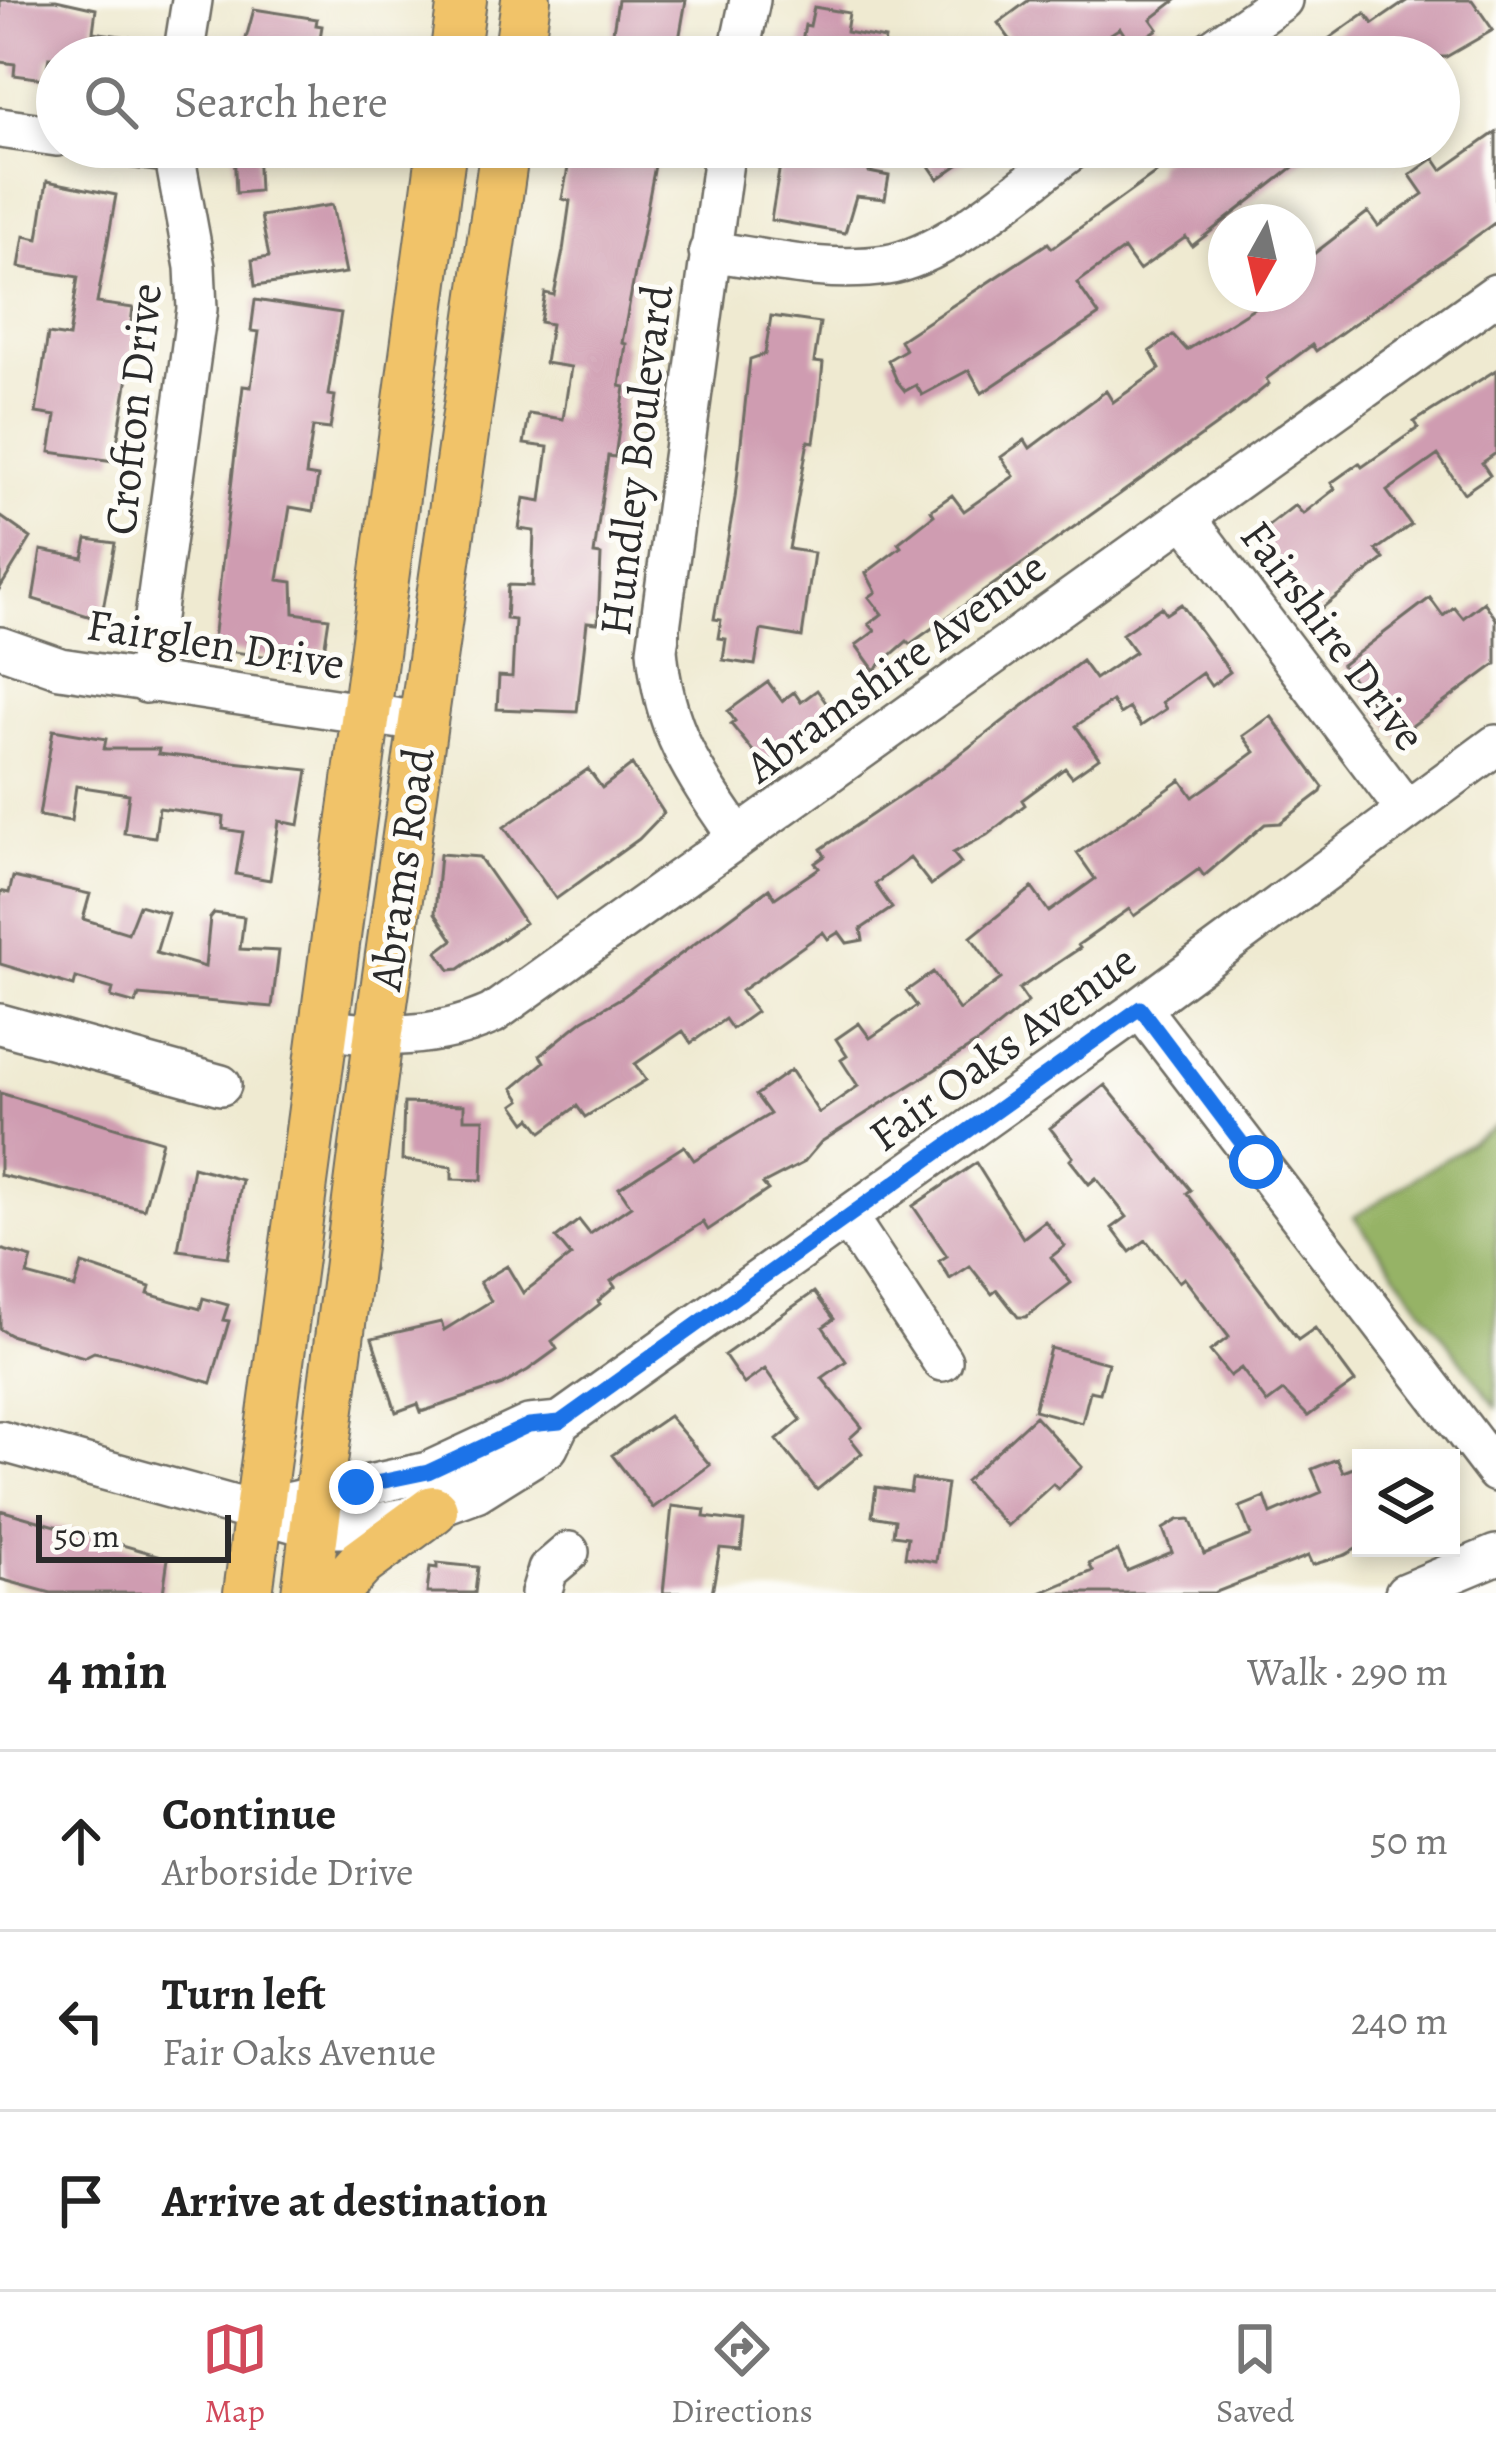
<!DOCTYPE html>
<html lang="en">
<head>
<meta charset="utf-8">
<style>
	:root { --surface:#fff; --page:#f2f2f2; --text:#222; --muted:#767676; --line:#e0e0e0; --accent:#d1495b }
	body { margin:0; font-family:Alegreya,serif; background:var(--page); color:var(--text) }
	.controls { position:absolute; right:36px; bottom:36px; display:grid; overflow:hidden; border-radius:0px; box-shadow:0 6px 18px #0003 }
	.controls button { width:108px; height:108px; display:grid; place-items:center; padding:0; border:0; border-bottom:3px solid var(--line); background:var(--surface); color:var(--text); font:60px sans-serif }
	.compass { position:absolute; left:1208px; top:204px; width:108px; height:108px; border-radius:50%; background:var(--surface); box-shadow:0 6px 18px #0003; rotate:188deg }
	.scale { position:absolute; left:36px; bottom:30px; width:195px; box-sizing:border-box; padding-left:12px; border:6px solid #2b2b2b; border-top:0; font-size:33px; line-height:42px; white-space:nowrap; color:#2b2b2b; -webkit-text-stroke:9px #fdfcf7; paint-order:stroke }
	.stop { position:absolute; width:36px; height:36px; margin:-27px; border:9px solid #1a73e8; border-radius:50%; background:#fff }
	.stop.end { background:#1a73e8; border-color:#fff; box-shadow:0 3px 12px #0008 }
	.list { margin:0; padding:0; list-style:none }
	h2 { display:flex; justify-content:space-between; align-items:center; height:156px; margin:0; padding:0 48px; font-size:51px }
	h2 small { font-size:39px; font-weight:400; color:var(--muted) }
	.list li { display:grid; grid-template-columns:78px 1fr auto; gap:36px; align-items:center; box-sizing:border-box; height:180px; padding:0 48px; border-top:3px solid var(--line) }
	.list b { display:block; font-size:45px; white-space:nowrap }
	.list p { margin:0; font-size:39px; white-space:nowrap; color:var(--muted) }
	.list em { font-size:39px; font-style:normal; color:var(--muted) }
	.icon { flex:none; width:66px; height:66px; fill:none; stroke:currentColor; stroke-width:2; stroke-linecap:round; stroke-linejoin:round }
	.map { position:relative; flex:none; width:1496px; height:1593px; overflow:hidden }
	.search { position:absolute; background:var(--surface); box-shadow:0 6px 18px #0003; left:36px; right:36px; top:36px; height:132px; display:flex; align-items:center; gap:30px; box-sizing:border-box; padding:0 42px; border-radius:66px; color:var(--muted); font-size:45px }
	.sheet { height:696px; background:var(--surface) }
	nav { display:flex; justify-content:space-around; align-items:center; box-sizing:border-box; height:168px; border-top:3px solid var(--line); background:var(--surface); font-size:33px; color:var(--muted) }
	nav a { display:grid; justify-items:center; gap:6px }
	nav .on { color:var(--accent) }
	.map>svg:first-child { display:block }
	.forest { fill:#96b366; stroke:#606f48; stroke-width:3 }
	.building { fill:#cf9cb1 }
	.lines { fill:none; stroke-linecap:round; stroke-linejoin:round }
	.minor-casing { stroke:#706e65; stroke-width:44 }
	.major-casing { stroke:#706e65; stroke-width:52 }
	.minor { stroke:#fff; stroke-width:39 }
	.major { stroke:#f1c369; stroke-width:48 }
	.route { stroke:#1a73e8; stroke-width:15 }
	.labels { text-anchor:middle; stroke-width:10; stroke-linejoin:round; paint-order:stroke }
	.street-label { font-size:45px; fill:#2b2b2b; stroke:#fdfcf7 }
</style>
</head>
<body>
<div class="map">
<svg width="1496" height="1593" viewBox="0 0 1496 1593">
	<rect width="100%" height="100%" fill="#fdfcf7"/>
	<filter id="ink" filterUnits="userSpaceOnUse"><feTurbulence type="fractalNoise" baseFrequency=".00833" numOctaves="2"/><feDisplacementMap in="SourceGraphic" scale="24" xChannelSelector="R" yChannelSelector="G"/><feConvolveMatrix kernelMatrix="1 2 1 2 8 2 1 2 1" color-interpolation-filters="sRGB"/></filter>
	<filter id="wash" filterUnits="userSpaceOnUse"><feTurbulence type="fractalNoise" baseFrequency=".004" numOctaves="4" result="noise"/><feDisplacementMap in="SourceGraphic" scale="48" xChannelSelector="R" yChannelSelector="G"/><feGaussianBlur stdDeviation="2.7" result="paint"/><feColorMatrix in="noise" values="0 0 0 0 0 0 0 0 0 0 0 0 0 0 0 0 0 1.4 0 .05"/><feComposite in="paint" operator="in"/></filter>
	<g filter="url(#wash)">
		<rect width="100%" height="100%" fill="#efead1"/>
		<path class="forest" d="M1496,1126v281l-142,-190z"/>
		<g id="blocks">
			<path class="building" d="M0,0h56l40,9 -3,23 42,6 -3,19h-83l-4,22 -31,-4 1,-11 -15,-2z
				M618,0h68l-10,57h-67z
				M1029,0h147l-25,19 7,10 -26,17 -12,-18 -45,29h-52l-25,-34z
				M1408,0h64l21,30 -47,27h-143l62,-44 8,11z
				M814,7l35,6 -3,19 39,7 -3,18h-77l-5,-5 5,-27 5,1z
				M254,9l63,10 -1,6 6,1 -5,31h-76z
				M1496,132v90l-180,129 -4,-6 -46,34 3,5 -37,30 -322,230 -3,-3 -33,29 -18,-25 19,-14 -6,-7 13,-10 -13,-17 7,-5 -10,-19 35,-26 -3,-4 36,-28 -3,-5 21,-15 12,16 50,-35 -13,-19 24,-17 5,8 76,-57 7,11 47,-33 -10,-18 23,-16 14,15 89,-56h22v-28l70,-54 10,14 45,-32 -13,-19 24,-17 8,12z
				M234,147h23l2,44 -23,2z
				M572,147l86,2 -36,194 4,1 -6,42 5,1 -10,70 -7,-1 -14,98 7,1 -3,68 -11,-1 -10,90 -80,-3 2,-33 13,1 3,-57 -9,-1 2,-34 24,1 2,-55 -15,-2 5,-31 17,3 7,-54 -24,-3 5,-30 34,5 8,-52 -26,-4 6,-39 -11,-2 5,-29 9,2 9,-44 7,-50 -8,-2z
				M783,147h90l-4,25 20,4 -4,23 -29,-3 -11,37 -74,-13z
				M936,147h48l-46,32 -15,-22z
				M1179,147h140l-127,99 -6,-9 -47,33 -15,-21 -47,34 22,32 -117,78 -13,-23 -47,25 -6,-10 -11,6 -8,-10 -9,-21 17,-10 -5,-10 148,-97 4,5 104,-75 1,-11z
				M47,181l69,14 -19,108 36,5 -2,15h6l-23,138 -64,-9 6,-36 -20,-3 12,-79 21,3 9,-60 -59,-10 5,-31 14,3z
				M332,205l14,68 -91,13 -3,-26 17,-3 -8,-41z
				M255,300l86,13 -13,82 7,1 -5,33 -17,-2 -7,48 12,2 -5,34 -23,-4 -12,73 15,2 1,31 35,5 -5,33 -8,-2 -2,14 -102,-14 31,-263 8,1 8,-55 -8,-1z
				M771,316l49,7 -6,39 9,1 -5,51 -4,28 -6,-1 -19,108 25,4 -12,84 -41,-7 -6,35 -32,-5 3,-21 -8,-1 3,-18 -7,-1 21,-121 15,-139 15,-5z
				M1496,370v83l-14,10 8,12 -26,18 -26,-38 -51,36 24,34 -35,25 8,9 -67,53 -55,-71 7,-4 -6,-7 32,-25 8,9 32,-25 -4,-6 28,-20 3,4 56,-39 -4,-6z
				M0,516l31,22 -31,50z
				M87,539l28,4 -14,77 -68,-21 8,-49 42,8z
				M1430,598l13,18 11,-9 9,11 21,-16 12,17v45l-99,73 -55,-72z
				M1181,604l49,68 -19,14 -9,-13 -40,29 4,7 -25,17 -12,-18 -9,6 -8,-13 -36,25 23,32 -27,19 -7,-9 -43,32 3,5 -38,30 -34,18 8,10 -30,22 -21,-27 -35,26 17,24 -31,21 2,11 -16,3 -8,-11 -11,7 -5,-7 -82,59 15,21 -24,17 -7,-10 -34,24 -8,-12 -48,33 11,16 -61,37 -8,-11 -35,26 -11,-14 -5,4 -12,-17 7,-5 -8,-12 31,-26 -4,-7 43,-35 41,-24 145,-107 6,9 44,-30 -4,-5 10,-7 -4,-7 122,-82 139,-106 13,18 40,-27 -13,-18 39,-27 5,7z
				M768,682l14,19 12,-9 7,10 16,-12 17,24 -70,51 -33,-41 4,-3 -7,-10z
				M1271,716l52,71 -2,5 -41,31 -15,1 -61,52 -5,-7 -65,47 -5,-7 -51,36 2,3 -61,41 9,13 -48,39 -159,101 -18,21 -40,21 5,6 -60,40 -5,-8 -92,59 4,6 -17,14 2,3 -48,37 5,8 -29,21 -26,15 -81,27 -3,-8 -22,8 -24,-74 69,-16 3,8 47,-29 -11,-19 27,-16 16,27 48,-37 -15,-18 23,-18 11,14 41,-28 -12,-18 65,-42 10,14 76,-46 -14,-19 35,-25 28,43 39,-27 -17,-26 6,-4 -11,-17 23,-16 11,15 47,-32 -11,-15 27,-19 26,38 42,-31 -30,-42 61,-49 17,24 46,-33 -18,-26 104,-73 12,17 24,-17 38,-28 -12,-16z
				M53,730l53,9 -2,10h55l-1,5 150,16 -9,55 -20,-4 -9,59 -34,-6 7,-42 -20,-3 1,-12 -65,-9 -4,29 -31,-4 5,-39 -53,-8 -5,35 -32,-5z
				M632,765l32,48 -25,26 -83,60 -52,-72 84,-58 14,19z
				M440,854l39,3 46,66 -66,46 -9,1 -13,-18 16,-12 -18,-27z
				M13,877l77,17 -7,25 45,14 11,-28 29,8 -12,40 49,14 5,-49 4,-5 30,4 -4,32 39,2 -7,56 -133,-12 -3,9 -25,-7 2,-8 -37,-11 -2,8 -74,-22v-73l9,2z
				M1105,1085l86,105 -4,3 111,147 17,-12 40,54 -47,34 -25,-25 -16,12 -26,-35 -11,8 -20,-25 19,-14 -45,-59 -5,4 -33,-42 -16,12 -18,-24 15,-11 -31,-39 -7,6 -19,-24 3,-3 -23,-29z
				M0,1093l162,48 -18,68 -144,-34z
				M404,1103l60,2v14h20l-2,61 -30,-1v-12l-50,-7z
				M976,1163l47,75 22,-17 20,25 -14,11 20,26 -45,34h-8l-21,-27 -5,4 -22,-28 -20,13 -11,-18 8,-5 -34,-50z
				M193,1167l49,13 -14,77 -50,-7z
				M0,1249l32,9 -5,17 48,13 7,-24 68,23 -2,7 52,15 3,-11 25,7 -5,15 6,1 -18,62 -88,-25 -29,-6 -10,5 -74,-22 -10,-6z
				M814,1292l20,27 -11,8 23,34 -24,17 40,49 -12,11 12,15 -45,37 -40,-50 24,-20 -36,-51 -21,15 -20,-29z
				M1050,1348l58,15 -8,30 -10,-2 -8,32 -48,-13z
				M669,1416l41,49 -57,43 -41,-53z
				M1035,1416l47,51 -24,22 -5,-5 -46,42 -42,-45z
				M1337,1459l6,13 18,-7v81l-16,9 -33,10 -4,-9 -94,37h-174l53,-22 -4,-7 29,-13 9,20 45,-19 -9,-23 15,-9 12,-1 14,35 47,-19 -11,-28 25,-10 6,17 51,-22 -10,-23z
				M912,1479l35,5 -11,78 -31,-5 3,-20 -15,-2 2,-15 -23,-4 4,-29 34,5z
				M672,1506l33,4 -1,7 40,5 -3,28 -21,-2 -8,45h-49z
				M0,1510l168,48 -5,35h-112l-51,-14z
				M437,1563l41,4 -3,26h-48l3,-26 7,1z"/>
		</g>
	</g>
	<g filter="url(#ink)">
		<use href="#blocks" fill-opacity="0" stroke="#706e65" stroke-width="3"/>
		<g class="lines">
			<defs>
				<path id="minor" d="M183,57l9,-57
					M738,57l12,-57
					M1202,57l80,-57
					M0,128l57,8
					M130,147l43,6
					M725,147l-68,503c7,81 36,122 81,187
					M709,251c57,8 120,23 177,14 62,-9 139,-82 190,-118
					M1185,517l221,293
					M0,647l60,21 361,54
					M146,683l51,-374 -2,-42 -22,-120
					M1140,1008l356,464
					M0,1024l221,61
					M321,1028c60,11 115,11 171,-14l1004,-720
					M847,1217l95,144
					M0,1441l314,87h35l57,-10 70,-26 72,-45 12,-25 580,-414 356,-263
					M291,1502l137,-30 101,-47 31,-3
					M541,1593l7,-23 21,-18
					M1405,1593l91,-38"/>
				<path id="major" d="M454,57l8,-57
					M518,57l8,-57
					M248,1593l194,-1446
					M306,1593l72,-554 127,-892
					M334,1593l27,-30 72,-53"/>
			</defs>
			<use href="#minor" class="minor-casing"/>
			<use href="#major" class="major-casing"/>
			<use href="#minor" class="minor"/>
			<use href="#major" class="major"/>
		</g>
	</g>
	<g class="lines" filter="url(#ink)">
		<path class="route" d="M356,1487l72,-15 101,-47 31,-3 580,-414 116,154"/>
	</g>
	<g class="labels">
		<g class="street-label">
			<text transform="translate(132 409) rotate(-84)" y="16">Crofton Drive</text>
			<text transform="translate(635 460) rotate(-83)" y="16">Hundley Boulevard</text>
			<text transform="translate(1334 635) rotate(53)" y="16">Fairshire Drive</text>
			<text transform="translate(216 643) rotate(9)" y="16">Fairglen Drive</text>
			<text transform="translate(895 666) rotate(-36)" y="16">Abramshire Avenue</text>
			<text transform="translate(401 869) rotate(-82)" y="16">Abrams Road</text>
			<text transform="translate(1002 1047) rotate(-36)" y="16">Fair Oaks Avenue</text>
		</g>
	</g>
</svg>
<div class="controls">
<button><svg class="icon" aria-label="layers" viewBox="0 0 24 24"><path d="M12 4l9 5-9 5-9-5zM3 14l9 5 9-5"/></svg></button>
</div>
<svg class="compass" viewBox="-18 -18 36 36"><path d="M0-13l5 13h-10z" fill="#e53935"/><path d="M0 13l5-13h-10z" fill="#767676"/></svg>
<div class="scale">50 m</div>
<div class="stop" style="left:1256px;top:1162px"></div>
<div class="stop end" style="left:356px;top:1487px"></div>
<div class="search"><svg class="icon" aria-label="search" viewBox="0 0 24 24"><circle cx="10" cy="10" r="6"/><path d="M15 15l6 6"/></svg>Search here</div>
</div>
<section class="sheet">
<h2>4 min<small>Walk · 290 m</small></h2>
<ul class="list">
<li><svg class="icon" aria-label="ahead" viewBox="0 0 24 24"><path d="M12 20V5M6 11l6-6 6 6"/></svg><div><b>Continue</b><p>Arborside Drive</p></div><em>50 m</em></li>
<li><svg class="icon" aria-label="left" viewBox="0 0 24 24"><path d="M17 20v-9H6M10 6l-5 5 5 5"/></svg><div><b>Turn left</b><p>Fair Oaks Avenue</p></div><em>240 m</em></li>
<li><svg class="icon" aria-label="arrive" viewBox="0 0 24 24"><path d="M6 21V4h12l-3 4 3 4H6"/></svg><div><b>Arrive at destination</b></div></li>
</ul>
</section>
<nav>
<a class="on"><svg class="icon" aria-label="map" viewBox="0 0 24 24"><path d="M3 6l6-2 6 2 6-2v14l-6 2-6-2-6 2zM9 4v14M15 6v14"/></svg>Map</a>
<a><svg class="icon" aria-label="directions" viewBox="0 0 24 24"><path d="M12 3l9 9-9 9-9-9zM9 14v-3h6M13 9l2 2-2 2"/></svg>Directions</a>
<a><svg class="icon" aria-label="saved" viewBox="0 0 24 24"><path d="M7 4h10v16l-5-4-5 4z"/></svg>Saved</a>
</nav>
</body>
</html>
